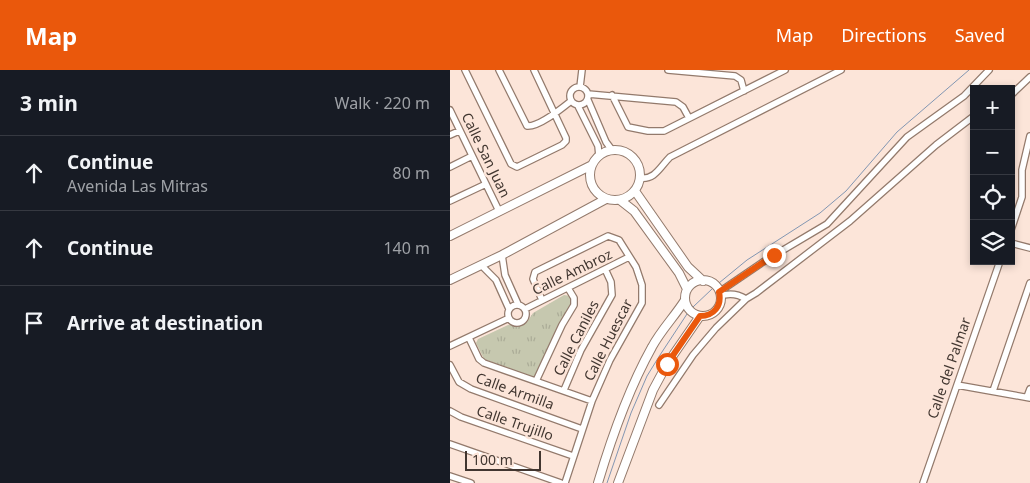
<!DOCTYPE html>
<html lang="en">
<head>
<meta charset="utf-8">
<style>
	:root { --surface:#171b24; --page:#20242c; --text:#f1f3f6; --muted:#9ea1a6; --line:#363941; --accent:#ea580c }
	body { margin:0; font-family:"Noto Sans",sans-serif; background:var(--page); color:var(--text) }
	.controls { position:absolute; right:15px; top:15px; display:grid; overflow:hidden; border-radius:0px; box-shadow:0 2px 8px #0003 }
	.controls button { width:45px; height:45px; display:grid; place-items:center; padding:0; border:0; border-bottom:1px solid var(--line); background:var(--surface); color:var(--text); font:25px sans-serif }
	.scale { position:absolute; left:15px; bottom:12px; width:76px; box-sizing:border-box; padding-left:5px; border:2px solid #413630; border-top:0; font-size:14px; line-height:18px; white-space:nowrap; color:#413630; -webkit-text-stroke:4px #fce5d9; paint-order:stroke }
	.stop { position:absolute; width:15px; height:15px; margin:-11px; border:4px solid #ea580c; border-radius:50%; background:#fff }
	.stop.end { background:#ea580c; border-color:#fff; box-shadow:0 1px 5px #0008 }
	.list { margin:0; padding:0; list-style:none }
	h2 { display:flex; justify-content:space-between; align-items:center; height:65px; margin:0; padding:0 20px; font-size:21px }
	h2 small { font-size:16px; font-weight:400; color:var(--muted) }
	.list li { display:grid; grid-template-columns:32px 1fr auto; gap:15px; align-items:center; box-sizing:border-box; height:75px; padding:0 20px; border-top:1px solid var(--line) }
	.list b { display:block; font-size:19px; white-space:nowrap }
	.list p { margin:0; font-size:16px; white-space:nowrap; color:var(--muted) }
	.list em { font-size:16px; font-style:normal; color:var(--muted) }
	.icon { flex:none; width:28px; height:28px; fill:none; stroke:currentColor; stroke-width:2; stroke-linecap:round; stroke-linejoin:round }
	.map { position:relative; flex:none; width:580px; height:413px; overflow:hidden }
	header { display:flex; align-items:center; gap:30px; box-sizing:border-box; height:70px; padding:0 25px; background:var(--accent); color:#fff }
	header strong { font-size:24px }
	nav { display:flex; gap:28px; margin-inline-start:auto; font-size:18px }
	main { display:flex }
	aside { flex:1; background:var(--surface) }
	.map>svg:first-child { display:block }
	.grass { fill:url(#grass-tufts) }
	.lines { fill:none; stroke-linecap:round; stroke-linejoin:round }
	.stream { stroke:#8296b2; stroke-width:1 }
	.street-casing { stroke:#937a6c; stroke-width:8 }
	.secondary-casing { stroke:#937a6c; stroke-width:10 }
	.street { stroke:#fff; stroke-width:5.5 }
	.secondary { stroke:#fff; stroke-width:8 }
	.route { stroke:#ea580c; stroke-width:6 }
	.labels { text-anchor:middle; stroke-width:5; stroke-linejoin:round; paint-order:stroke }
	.street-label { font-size:14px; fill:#413630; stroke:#fce5d9 }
</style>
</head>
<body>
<header>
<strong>Map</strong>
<nav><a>Map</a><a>Directions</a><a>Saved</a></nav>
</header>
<main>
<aside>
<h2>3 min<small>Walk · 220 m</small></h2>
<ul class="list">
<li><svg class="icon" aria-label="ahead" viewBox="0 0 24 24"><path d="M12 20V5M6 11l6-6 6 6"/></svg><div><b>Continue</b><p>Avenida Las Mitras</p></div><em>80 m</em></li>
<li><svg class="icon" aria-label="ahead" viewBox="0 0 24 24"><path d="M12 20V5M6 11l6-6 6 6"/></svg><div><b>Continue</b></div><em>140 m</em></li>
<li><svg class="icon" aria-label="arrive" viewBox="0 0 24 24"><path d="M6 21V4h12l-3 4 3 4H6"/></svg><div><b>Arrive at destination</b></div></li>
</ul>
</aside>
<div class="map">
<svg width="580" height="413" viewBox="0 0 580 413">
	<defs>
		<pattern id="grass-tufts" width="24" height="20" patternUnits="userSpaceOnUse" patternTransform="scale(1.25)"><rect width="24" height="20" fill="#c6c8af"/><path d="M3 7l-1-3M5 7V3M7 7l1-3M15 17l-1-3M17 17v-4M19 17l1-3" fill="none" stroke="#abac97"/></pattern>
	</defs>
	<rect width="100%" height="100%" fill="#fce5d9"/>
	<path class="grass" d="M114,225l7,1 2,6 -38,74 -3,1 -48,-18 -8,-16 2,-4 30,-14h10l9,-3 6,-9z"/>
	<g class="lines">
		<path class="stream" d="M269,213l28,-23 73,-47 26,-22 51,-59 72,-62
			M243,237l19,-18
			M157,413l24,-70 16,-37 13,-21 27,-41"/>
		<defs>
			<path id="street" d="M15,0l46,94 6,3 45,-22 4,-4v-3l-32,-68
				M49,0l28,56c12,1 34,-17 44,-25
				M218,0l67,6 6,4 3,11
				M120 26a9 9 0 1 1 18 0a9 9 0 1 1-18 0Z
				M130,17l2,-17
				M138,24l88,8 7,5 6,11
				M162,25l16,32 20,4h16l121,-61
				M561,25l19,-18
				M138,30l18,42 6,8
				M128,36l20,40 1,10
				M0,40l49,101
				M0,65l9,-4
				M0,97l22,-11
				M190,108c15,2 20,-11 30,-21l171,-87
				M0,131l36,-17
				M561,160l11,-33v-27l8,-34
				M561,173l19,5
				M52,185l3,20 13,29
				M31,195l15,15 13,29
				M269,222l44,-30 64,-38 80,-87 57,-41 25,-26
				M270,226c9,-3 18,-2 26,3l10,-6 94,-72 86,-76 38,-29
				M92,230l-9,-21 2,-7 73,-36 11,4 17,27 6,18v18l-32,57 -18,41 -27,82
				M58 244a9 9 0 1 1 18 0a9 9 0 1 1-18 0Z
				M75,239l104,-52
				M19,268l10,21 5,4 108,38
				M0,276l59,-28
				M0,295l9,17 12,7 111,40
				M86,311l26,-56 12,-20v-7l-6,-10
				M507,315l73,13
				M114,320l17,-40 31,-55 -1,-13 -6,-13
				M543,321l37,-108
				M577,327l3,-8
				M209,335l34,-50 23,-27 30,-29
				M0,341l11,6 112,39
				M0,374l111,39
				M0,406l21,7
				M473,413l77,-222"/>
			<path id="secondary" d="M140 105a25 25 0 1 1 50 0a25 25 0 1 1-50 0Z
				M185,121l53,76 15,14
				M170,130l14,11 45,62 8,16
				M0,166l142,-71
				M0,210l52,-25 104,-56
				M235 228a18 18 0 1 1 36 0a18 18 0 1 1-36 0Z
				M148,413c14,-47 30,-93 54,-136 9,-17 23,-31 33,-47
				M168,413l35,-93 14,-26 33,-48"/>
		</defs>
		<use href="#street" class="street-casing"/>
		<use href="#secondary" class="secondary-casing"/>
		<use href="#street" class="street"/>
		<use href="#secondary" class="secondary"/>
	</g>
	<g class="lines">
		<path class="route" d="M217,294l33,-48c14,0 22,-10 19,-24l55,-37"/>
	</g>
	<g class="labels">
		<g class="street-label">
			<text transform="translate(36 85) rotate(64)" y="5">Calle San Juan</text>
			<text transform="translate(122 202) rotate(-26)" y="5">Calle Ambroz</text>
			<text transform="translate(126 268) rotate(-63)" y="5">Calle Caniles</text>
			<text transform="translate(158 270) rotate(-63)" y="5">Calle Huescar</text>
			<text transform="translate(499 298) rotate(-71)" y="5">Calle del Palmar</text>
			<text transform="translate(65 321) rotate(20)" y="5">Calle Armilla</text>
			<text transform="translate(65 353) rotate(19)" y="5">Calle Trujillo</text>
		</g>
	</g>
</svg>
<div class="controls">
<button>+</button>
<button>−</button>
<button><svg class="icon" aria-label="locate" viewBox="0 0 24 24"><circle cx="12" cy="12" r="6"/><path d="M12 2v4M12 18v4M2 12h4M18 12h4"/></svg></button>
<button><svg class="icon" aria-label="layers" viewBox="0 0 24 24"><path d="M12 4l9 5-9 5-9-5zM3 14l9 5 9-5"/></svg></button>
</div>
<div class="scale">100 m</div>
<div class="stop" style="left:217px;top:294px"></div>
<div class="stop end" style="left:324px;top:185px"></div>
</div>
</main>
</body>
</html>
